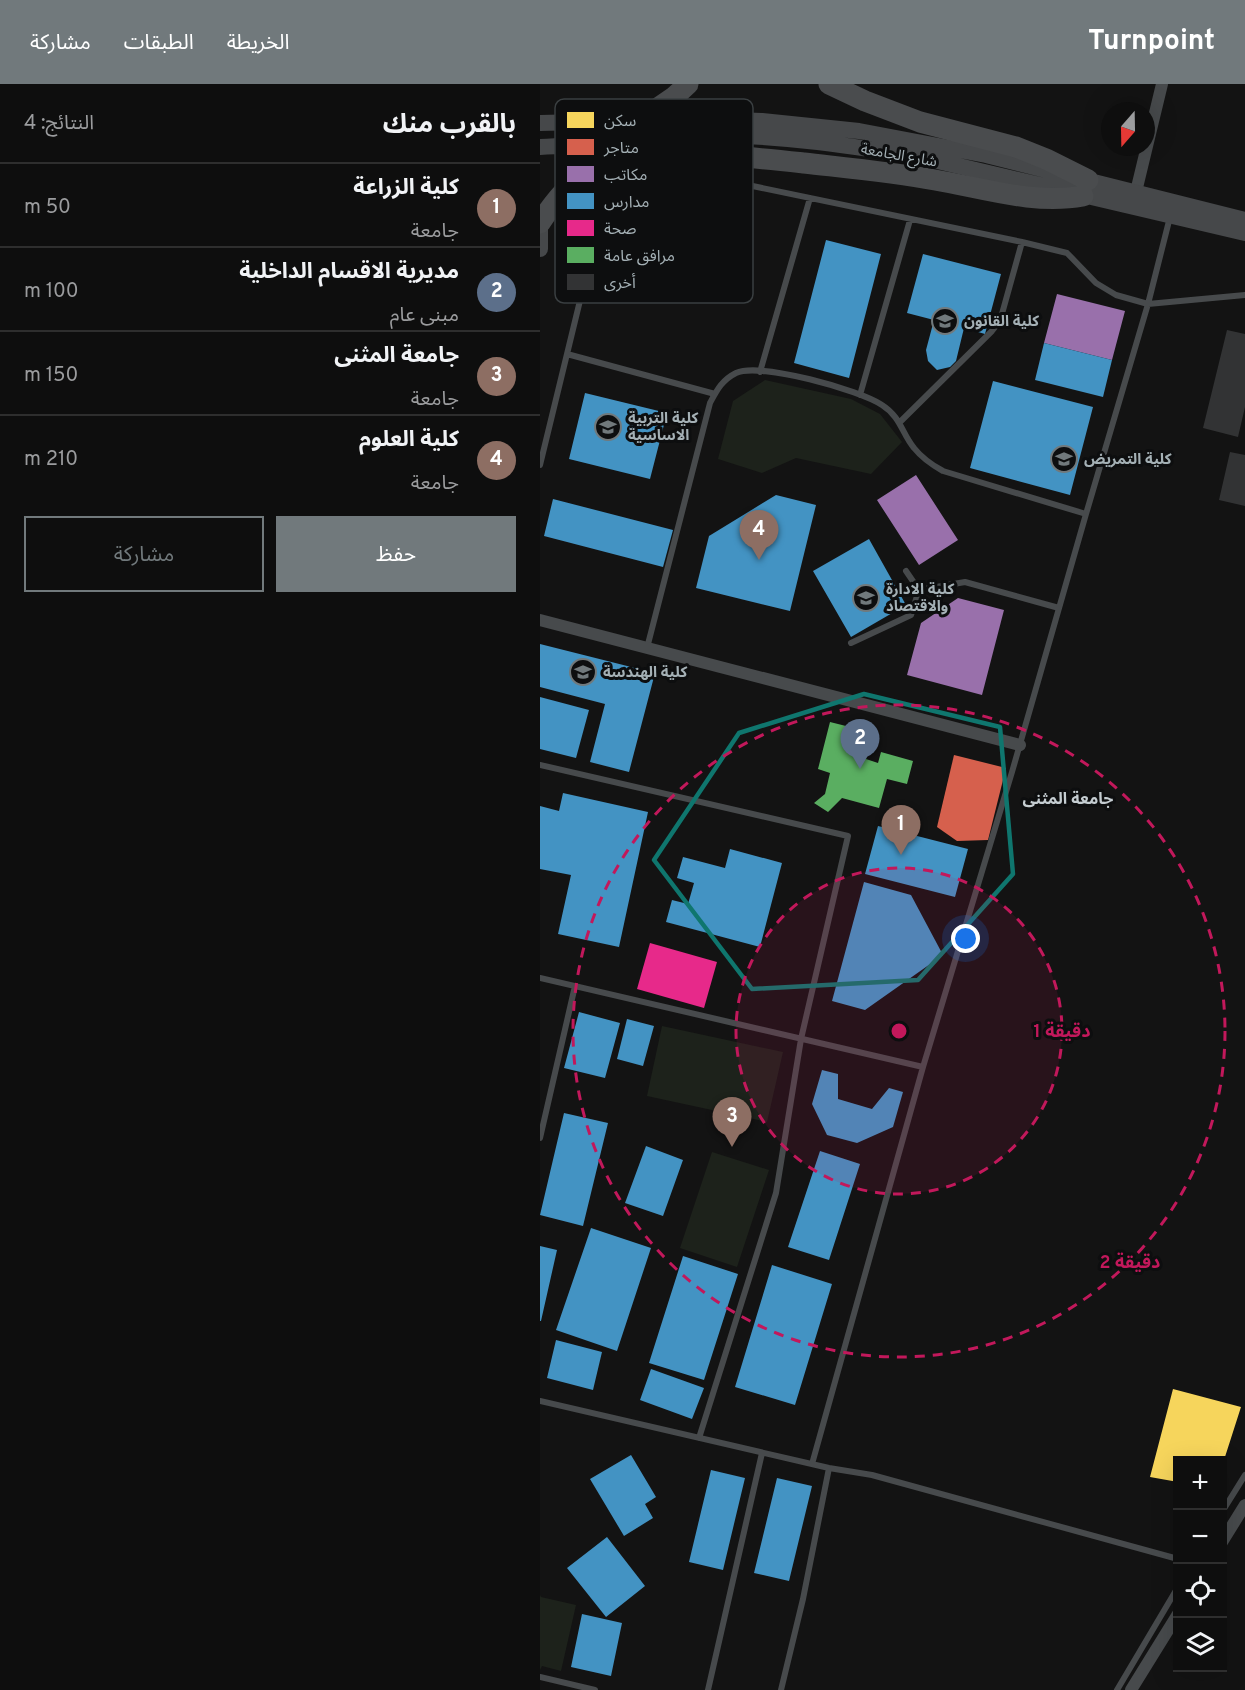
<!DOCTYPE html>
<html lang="ar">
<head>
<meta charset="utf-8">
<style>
	:root { --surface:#0e0e0e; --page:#1c1c1c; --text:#f1f3f6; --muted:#9b9c9e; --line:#2e2e2e; --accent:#71797c }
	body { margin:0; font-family:Overpass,"Noto Sans Arabic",sans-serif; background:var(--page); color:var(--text); direction:rtl }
	.controls { position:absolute; right:18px; bottom:18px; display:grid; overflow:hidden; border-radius:0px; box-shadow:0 6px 24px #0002 }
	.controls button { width:54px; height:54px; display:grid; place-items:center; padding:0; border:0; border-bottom:2px solid var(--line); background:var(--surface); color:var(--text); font:30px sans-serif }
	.compass { position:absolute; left:561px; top:18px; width:54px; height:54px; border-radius:50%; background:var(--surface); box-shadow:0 6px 24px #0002; rotate:200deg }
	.you { position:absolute; left:426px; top:855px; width:21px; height:21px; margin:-15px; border:4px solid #fff; border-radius:50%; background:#1a73e8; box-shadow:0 0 0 9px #1a73e833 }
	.badge { display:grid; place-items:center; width:39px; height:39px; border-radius:50%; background:var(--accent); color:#fff; font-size:20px; font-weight:700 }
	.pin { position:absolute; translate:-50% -50px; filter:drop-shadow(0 2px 3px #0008) }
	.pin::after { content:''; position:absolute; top:32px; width:21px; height:18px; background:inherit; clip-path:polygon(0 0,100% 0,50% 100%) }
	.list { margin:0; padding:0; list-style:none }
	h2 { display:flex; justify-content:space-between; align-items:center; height:78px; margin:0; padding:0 24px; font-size:26px }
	h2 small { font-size:20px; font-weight:400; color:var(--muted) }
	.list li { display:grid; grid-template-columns:39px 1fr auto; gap:18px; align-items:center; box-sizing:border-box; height:84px; padding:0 24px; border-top:2px solid var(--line) }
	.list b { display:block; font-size:22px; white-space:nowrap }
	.list p { margin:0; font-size:20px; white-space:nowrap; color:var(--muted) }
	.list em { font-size:20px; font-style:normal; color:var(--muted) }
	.actions { display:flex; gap:12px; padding:18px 24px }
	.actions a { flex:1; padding:14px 0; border:2px solid var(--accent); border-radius:0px; text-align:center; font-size:21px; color:var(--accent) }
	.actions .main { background:var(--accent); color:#fff }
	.icon { flex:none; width:33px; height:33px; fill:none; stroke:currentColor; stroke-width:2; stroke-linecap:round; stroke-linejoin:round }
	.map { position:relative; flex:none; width:705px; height:1606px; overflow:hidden; direction:ltr }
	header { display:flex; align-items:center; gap:36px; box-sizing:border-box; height:84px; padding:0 30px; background:var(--accent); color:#fff }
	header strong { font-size:28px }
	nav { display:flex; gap:33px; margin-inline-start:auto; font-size:21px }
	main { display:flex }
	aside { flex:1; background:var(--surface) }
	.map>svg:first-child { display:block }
	.green { fill:#1d221b }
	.homes { fill:#f6d55c }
	.shops { fill:#d6604d }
	.offices { fill:#9970ab }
	.schools { fill:#4393c3 }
	.health { fill:#e7298a }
	.public { fill:#5aae61 }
	.building { fill:#323334 }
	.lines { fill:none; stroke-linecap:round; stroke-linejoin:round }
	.lane { stroke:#474a4c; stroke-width:6 }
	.street { stroke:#474a4c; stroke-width:12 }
	.secondary { stroke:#46484a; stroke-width:16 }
	.highway { stroke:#4a4c4e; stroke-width:21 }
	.marked { fill:none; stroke:#0f766e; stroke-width:4.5; stroke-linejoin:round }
	.ring { fill:none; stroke:#c2185b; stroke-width:3; stroke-dasharray:10 8 }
	.labels { text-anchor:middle; stroke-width:6; stroke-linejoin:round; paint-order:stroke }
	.street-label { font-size:15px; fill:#a4b0b5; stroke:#0d0e0f }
	.poi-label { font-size:15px; font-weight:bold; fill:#a4b0b5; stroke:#0d0e0f; text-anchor:start }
	.neighbourhood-label { font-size:16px; font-weight:bold; fill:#c5cdd1; stroke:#0d0e0f }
	.key { fill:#0d0e0f; stroke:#3a3f41; stroke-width:1.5 }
	.key-label { font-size:16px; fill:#a4b0b5 }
	.centre { fill:#c2185b; stroke:#0d0e0f; stroke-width:3 }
	.ring-label { font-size:18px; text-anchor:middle; font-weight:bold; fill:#c2185b; stroke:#0d0e0f; stroke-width:6; stroke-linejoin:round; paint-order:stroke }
</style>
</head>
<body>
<header>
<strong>Turnpoint</strong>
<nav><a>الخريطة</a><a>الطبقات</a><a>مشاركة</a></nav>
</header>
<main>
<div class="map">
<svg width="705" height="1606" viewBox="0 0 705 1606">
	<rect width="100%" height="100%" fill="#131313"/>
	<path class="green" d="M225,296l86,19 29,15 22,28 -31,32 -75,-16 -34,15 -44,-14 15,-58z
		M122,942l121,26 -16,70 -120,-26z
		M172,1068l57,18 -32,97 -57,-19z
		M0,1511l1,2 35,8 -15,66 -19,-5 -2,4z"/>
	<path class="homes" d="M633,1305l68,18 -17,53h-46v22l-28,-5z"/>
	<path class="shops" d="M414,671l52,13 -18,72 -31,1 -20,-14z"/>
	<path class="offices" d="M517,210l68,17 -13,49 -68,-17z
		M376,391l42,65 -39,25 -42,-65z
		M418,514l46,12 -22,85 -75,-20 14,-52z"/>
	<path class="schools" d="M286,156l55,14 -32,124 -55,-15z
		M383,170l78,20 -16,60 -21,-6 -8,33 -6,6 -13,3 -9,-9 -2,-11 8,-30 -27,-7z
		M504,259l68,17 -9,37 -68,-17z
		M453,297l100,26 -23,88 -100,-27z
		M45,309l82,20 -17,66 -81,-20z
		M236,411l40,10 -26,106 -94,-23 13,-52z
		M13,415l120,31 -10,37 -119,-31z
		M329,455l37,66 -55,32 -38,-66z
		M0,560l115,29 -26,99 -39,-10 15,-58 -65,-17z
		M0,613l49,13 -13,48 -36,-9z
		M23,709l85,19 -29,135 -61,-13 13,-59 -31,-6v-63l19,5z
		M338,742l90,23 -13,48 -90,-23z
		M190,765l52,14 -22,84 -94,-25 6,-22 16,4 6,-21 -17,-5 6,-21 42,11z
		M324,798l47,13 32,60 -78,55 -33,-9z
		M39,928l41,11 -15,55 -41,-10z
		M87,935l27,7 -11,40 -26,-7z
		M282,986l16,4v25l34,10 17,-21 14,4 -10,35 -36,16 -30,-8 -15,-31z
		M24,1029l44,10 -25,103 -43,-11z
		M106,1062l37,14 -20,56 -38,-13z
		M280,1067l40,13 -31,96 -41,-13z
		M51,1144l60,20 -34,103 -61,-21z
		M0,1162l17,4 -16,71h-1z
		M143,1172l55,18 -34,106 -55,-17z
		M232,1181l60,19 -37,121 -60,-18z
		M16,1256l46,12 -9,38 -46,-12z
		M111,1285l53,19 -12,31 -52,-19z
		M91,1371l25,42 -11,7 8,14 -29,18 -34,-57z
		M171,1386l34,8 -22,92 -34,-8z
		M237,1394l35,8 -23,95 -35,-8z
		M67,1453l38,49 -39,31 -39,-49z
		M42,1530l40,9 -11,53 -40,-9z"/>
	<path class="health" d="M110,859l67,19 -13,46 -67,-19z"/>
	<path class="public" d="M290,638l28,7 -5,17 16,4 -3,9 12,4 3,-11 32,9 -6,23 -20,-5 -8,29 -37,-10 -14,14 -14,-9 11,-9 5,-21 -12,-4z"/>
	<path class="building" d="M687,246l18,4v73l-7,30 -35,-9z
		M690,368l15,3v51l-26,-6z"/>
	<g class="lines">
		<path class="lane" d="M27,270l148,40
			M220,288l50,-174
			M320,311l50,-175
			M360,338l92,-91 8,-10 22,-79
			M0,381l63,-259 15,-18 16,-8 104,3 284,59 45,11 29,30 20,12 32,9 97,-9
			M379,506l46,-8 94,26
			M311,559l60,-28 8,-25 -13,-19
			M107,564l63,-245c7,-13 12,-23 26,-30 24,-11 124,17 146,32 19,12 20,29 32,43 8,10 18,17 29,23l143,43
			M0,681l308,71 -47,203 -25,154 -77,245
			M0,894l383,89
			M0,1054l35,-152
			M0,1317l289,67 43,7 306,84
			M272,1380l111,-397 89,-295 74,-258 62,-210 22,-87
			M682,1428l23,-37
			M0,1593l55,13
			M168,1606l54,-237
			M241,1606l22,-91 26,-131
			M577,1606l61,-103"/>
		<path class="street" d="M594,116l28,-116
			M0,536l480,125
			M682,1458l23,-37
			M591,1606l47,-76"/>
		<path class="secondary" d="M0,39l166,-4 56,2 97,10 127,24 259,65
			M0,63c55,-2 110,-11 165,-12 75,0 151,11 224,24l316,74
			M0,142v23"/>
		<path class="highway" d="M289,0l36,17 55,21 96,25 30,12 42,21
			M102,35l32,-22 14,-13
			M0,139c17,-26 36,-49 65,-60 18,-7 40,-7 59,-8 47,-2 93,3 140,8 44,5 88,9 131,17 48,8 99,25 148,16"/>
	</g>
	<path class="marked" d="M324,610l136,33 13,147 -95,106 -166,9 -98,-129 85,-127z"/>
	<circle cx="359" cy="947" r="163" fill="#c2185b" fill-opacity=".12"/>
	<g class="ring">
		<circle cx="359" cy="947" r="163"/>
		<circle cx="359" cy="947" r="326"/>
	</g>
	<defs>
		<symbol id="university-ring" viewBox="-11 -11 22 22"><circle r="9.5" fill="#0d0e0f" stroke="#71797c" stroke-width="1.5"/><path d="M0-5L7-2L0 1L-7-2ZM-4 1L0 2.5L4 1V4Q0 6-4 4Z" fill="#71797c"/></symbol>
	</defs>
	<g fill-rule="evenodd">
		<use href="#university-ring" x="390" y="222" width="30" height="30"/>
		<use href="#university-ring" x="53" y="328" width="30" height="30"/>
		<use href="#university-ring" x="509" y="360" width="30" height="30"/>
		<use href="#university-ring" x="311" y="499" width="30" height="30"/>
		<use href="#university-ring" x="28" y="573" width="30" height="30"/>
	</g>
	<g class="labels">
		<g class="street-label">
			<text transform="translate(359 71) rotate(10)" y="5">شارع الجامعة</text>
		</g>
		<g class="poi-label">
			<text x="424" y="242">كلية القانون</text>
			<text x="88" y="339">كلية التربية<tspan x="88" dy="17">الاساسية</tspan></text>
			<text x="544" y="380">كلية التمريض</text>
			<text x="346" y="510">كلية الادارة<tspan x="346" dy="17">والاقتصاد</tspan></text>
			<text x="63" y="593">كلية الهندسة</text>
		</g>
		<g class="neighbourhood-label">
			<text x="528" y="720">جامعة المثنى</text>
		</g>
	</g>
	<rect x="15" y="15" width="198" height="204" rx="9" class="key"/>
	<rect x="27" y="28" width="27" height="16" fill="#f6d55c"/>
	<rect x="27" y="55" width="27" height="16" fill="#d6604d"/>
	<rect x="27" y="82" width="27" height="16" fill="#9970ab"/>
	<rect x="27" y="109" width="27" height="16" fill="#4393c3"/>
	<rect x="27" y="136" width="27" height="16" fill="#e7298a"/>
	<rect x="27" y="163" width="27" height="16" fill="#5aae61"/>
	<rect x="27" y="190" width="27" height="16" fill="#323334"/>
	<g class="key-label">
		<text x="64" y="42">سكن</text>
		<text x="64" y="69">متاجر</text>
		<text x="64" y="96">مكاتب</text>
		<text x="64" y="123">مدارس</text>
		<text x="64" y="150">صحة</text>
		<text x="64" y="177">مرافق عامة</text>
		<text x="64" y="204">أخرى</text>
	</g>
	<circle cx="359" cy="947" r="9" class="centre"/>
	<g class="ring-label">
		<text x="522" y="953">1 دقيقة</text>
		<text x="590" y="1184">2 دقيقة</text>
	</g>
</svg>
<div class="controls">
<button>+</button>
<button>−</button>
<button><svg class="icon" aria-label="locate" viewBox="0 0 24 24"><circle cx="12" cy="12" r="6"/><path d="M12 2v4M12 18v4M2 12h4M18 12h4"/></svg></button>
<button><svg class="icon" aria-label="layers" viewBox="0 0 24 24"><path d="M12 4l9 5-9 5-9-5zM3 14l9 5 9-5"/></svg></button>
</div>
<svg class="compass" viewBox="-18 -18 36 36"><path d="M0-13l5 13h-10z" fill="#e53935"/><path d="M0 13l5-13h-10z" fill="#9b9c9e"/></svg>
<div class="you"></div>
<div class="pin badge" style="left:361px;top:771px;background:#8d6e63">1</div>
<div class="pin badge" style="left:320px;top:685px;background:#5c6f8a">2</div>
<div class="pin badge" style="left:192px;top:1063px;background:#8d6e63">3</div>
<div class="pin badge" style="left:219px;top:476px;background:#8d6e63">4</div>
</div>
<aside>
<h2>بالقرب منك<small>النتائج: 4</small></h2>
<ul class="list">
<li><span class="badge" style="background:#8d6e63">1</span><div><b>كلية الزراعة</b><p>جامعة</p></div><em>50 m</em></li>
<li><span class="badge" style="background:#5c6f8a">2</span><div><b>مديرية الاقسام الداخلية</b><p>مبنى عام</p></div><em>100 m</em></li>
<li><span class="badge" style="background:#8d6e63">3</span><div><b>جامعة المثنى</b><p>جامعة</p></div><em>150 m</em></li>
<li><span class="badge" style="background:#8d6e63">4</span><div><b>كلية العلوم</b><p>جامعة</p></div><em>210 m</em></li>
</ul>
<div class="actions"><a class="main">حفظ</a><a>مشاركة</a></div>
</aside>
</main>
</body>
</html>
